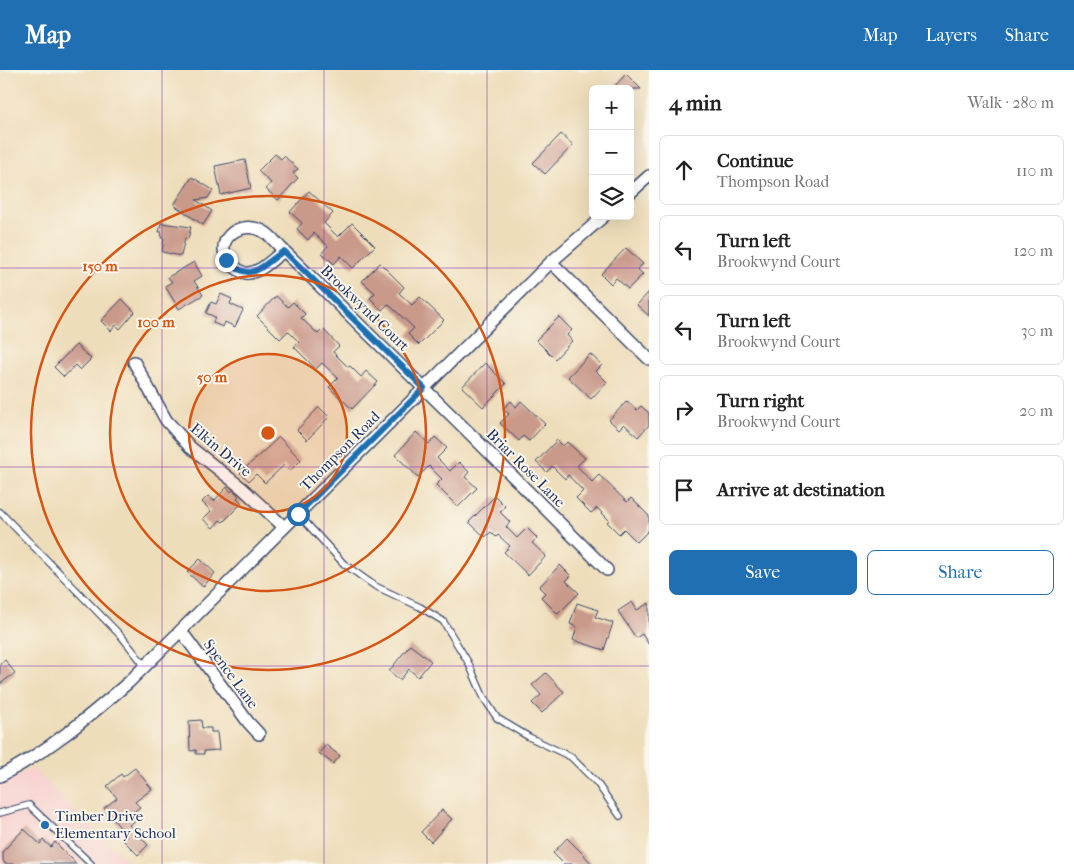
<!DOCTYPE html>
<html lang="en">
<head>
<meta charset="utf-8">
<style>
	:root { --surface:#fff; --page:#f2f2f2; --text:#222; --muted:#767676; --line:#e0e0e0; --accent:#1f6fb2 }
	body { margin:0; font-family:"IM FELL French Canon",serif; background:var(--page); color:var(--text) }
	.controls { position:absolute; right:15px; top:15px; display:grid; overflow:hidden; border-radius:8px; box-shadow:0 5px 20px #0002 }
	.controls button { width:45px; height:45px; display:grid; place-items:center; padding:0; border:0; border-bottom:1px solid var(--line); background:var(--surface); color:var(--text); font:25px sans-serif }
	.stop { position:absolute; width:15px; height:15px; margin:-11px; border:4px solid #1f6fb2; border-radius:50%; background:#fff }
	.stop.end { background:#1f6fb2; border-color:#fff; box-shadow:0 1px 5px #0008 }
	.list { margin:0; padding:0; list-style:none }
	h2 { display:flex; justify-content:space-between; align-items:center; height:65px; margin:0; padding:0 20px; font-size:21px }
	h2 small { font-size:16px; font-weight:400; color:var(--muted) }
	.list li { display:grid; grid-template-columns:32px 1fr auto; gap:15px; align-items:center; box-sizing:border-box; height:70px; margin:0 10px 10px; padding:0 10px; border:1px solid var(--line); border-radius:8px }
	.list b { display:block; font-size:19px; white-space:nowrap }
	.list p { margin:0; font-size:16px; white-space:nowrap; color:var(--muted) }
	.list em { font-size:16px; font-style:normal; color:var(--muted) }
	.actions { display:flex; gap:10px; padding:15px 20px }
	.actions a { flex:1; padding:11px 0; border:1px solid var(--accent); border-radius:8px; text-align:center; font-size:18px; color:var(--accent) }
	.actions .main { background:var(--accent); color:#fff }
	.icon { flex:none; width:28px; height:28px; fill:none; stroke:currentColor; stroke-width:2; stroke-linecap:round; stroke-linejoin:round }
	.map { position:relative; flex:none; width:649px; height:794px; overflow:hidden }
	header { display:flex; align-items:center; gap:30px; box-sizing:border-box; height:70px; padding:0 25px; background:var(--accent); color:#fff }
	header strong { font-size:24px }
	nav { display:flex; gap:28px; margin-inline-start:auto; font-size:18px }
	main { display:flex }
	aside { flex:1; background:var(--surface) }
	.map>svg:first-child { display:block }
	.built { fill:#f7d0cf }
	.building { fill:#c9998a }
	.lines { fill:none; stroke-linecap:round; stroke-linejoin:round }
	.service-casing { stroke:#3b496c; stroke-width:8 }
	.minor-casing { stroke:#3b496c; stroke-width:14 }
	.service { stroke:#fff; stroke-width:5.5 }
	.minor { stroke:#fff; stroke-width:11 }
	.route { stroke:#1f6fb2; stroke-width:6 }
	.grid { fill:none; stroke:#7b2cbf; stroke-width:1; stroke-opacity:0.55 }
	.ring { fill:none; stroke:#d45514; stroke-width:2.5 }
	.poi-dot { fill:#1f6fb2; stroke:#fbf7ec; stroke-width:2 }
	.labels { text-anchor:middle; stroke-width:4; stroke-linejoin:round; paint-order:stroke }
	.street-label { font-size:15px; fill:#1b2f5e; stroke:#fbf7ec }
	.poi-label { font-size:15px; fill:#1b2f5e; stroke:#fbf7ec; text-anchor:start }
	.centre { fill:#d45514; stroke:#fbf7ec; stroke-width:2.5 }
	.ring-label { font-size:15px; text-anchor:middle; font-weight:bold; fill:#d45514; stroke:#fbf7ec; stroke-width:4; stroke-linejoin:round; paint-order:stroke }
</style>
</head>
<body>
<header>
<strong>Map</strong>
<nav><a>Map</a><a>Layers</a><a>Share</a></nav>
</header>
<main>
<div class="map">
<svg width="649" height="794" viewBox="0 0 649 794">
	<rect width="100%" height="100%" fill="#fbf7ec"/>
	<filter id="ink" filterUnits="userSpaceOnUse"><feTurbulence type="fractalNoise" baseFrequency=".02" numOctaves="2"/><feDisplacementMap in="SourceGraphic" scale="10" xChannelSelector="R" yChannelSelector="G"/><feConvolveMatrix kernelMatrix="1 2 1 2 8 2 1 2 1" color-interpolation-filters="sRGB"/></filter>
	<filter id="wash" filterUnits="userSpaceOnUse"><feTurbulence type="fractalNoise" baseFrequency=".0096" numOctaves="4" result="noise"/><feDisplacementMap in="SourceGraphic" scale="20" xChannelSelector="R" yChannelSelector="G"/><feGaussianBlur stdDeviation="1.12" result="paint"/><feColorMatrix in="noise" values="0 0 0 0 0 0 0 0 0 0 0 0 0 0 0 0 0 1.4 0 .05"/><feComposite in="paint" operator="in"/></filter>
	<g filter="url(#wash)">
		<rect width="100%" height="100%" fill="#eeddba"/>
		<path class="built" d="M32,698l98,96h-130v-78z"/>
		<g id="blocks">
			<path class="building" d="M626,4l15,15h-29z
				M561,64l12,11 -28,29 -12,-11z
				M275,84l6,5 3,-3 14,13 -5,4 5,5 -20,22 -12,-11 5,-6 -13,-12z
				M245,90l6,28 -30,7 -6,-29z
				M192,107l21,13 -5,8 -12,2 16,11 -9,14 -29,-20z
				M309,121l24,22 -9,10 14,14 14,-14 23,23 -22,22 -12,-12 -7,8 -12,-11 6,-7 -14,-13 -6,7 -11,-11 5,-6 -12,-11z
				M161,153l30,4 -3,12 -3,-1 -4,18 -19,-4 2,-14h-3l1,-6h-3z
				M626,178l17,16 -6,5 6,5 -15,15 -12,-11 -5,6 -10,-10z
				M194,192l8,14 -8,5 9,14 -24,14 -14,-23 7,-4 -4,-5z
				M380,193l24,24 -5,6 13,12 8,-8 24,23 -25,25 -11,-11 6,-6 -26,-24 -6,6 -12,-12 5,-5 -13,-12z
				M649,222v24l-12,-11z
				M221,224l11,5 -2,5 13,6 -8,17 -10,-5 -2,5 -10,-4 2,-6 -9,-4 5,-11 5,2z
				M276,226l12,11 5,-5 12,12 -4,4 17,16 5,-5 16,17 -6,6 15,15 2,-1 11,11 5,-6 12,11 -26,27 -23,-22 9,-9 -16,-15 -6,6 -22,-22 5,-5 -11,-11 -8,8 -23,-23z
				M122,229l13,13 -15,17 -4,-4 -5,6 -10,-10z
				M559,247l13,13 -5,5 5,6 -17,18 -19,-19z
				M76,275l15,14 -11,11 -5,-5 -11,12 -10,-10z
				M590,284l12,11 -6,6 11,11 -16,17 -23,-22z
				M485,293l21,21 -23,23 -21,-20z
				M511,331l5,6 5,-6 24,23 -16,17 -6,-5 -4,5 -19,-18 9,-9 -6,-5z
				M627,331l10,9 4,-4 8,7v12l-11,12 -14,-13 -5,5 -10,-9z
				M319,337l10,10 -22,23 -10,-10z
				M416,362l13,12 6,-7 12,11 -10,10 13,13 9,-9 10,10 -4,5 12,11 -19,19 -22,-22 6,-6 -13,-13 -11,11 -23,-22z
				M279,367l22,23 -11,11 -6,-6 -19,18 -9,-9 -7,7 -9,-8z
				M557,370l6,6 4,-4 18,16 -8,8 15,16 7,-7 28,27 4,-4 18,18v14l-12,12 -13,-13 -5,5 -12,-12 2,-2 -12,-12 -6,5 -15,-15 7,-7 -15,-16 -3,4 -13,-13 -5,6 -11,-10z
				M227,417l4,5 2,-2 6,6 -2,2 5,5 -19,19 -3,-2 -7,8 -10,-9 8,-8 -9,-9 6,-6 6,5z
				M495,426l10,10 -5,6 10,10 -4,5 11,11 10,-10 10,10 -5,5 14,13 -18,19 -24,-23 6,-6 -12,-11 -2,2 -5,-5 -6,5 -16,-15z
				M200,489l15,14 -12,14 -16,-15z
				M560,495l11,11 -5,5 13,12 -21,21 -17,-17 4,-4 -6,-6z
				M632,532l5,8 12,-7v42l-7,-11 -6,4 -18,-27z
				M577,533l21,7 -3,7 18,6 -9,27 -31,-10 4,-13 -7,-3z
				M410,575l21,16 -13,16 -9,-8 -9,11 -11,-9z
				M5,590l10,13 -15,11v-20z
				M546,603l18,19 -22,21 -10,-10 9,-8 -9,-10z
				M201,650l1,8h9v4h6l2,18 -15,1v3h-8v-4l-6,1 -1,-30z
				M326,675l14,11 -7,8 -14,-11z
				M135,698l17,21 -17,13 5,5 -9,7 5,6 -7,5 19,20 -10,10 -15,-15 4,-4 -23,-28 13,-10 -10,-12 14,-12 2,3z
				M442,740l10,9 -21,23 -10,-10z
				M24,759l16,15 3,-4 8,7 4,-5 22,22h-72l-2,-4v-9z
				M567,768l15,15 10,11h-28l-11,-11z"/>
		</g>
	</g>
	<g filter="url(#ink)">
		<use href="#blocks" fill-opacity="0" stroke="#3b496c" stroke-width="1"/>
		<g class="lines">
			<defs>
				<path id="service" d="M0,442l122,125 23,29
					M298,444l46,50 31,22 45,21 23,14 25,41 16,36 13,20 32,19 42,20 26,26 23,33
					M0,743l29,-8 62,59"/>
				<path id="minor" d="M630,123l19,-17
					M284,181c-11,7 -21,20 -35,22 -5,1 -9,-2 -13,-5 -30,-22 2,-53 30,-35 6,4 11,11 16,16 13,12 25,24 38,37 96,94 192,189 287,284
					M551,192l98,97
					M134,292l32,58 24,27 52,41 42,39
					M181,561l67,91 11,12
					M0,706c50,-26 86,-57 129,-94l422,-420 53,-46"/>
			</defs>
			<use href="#service" class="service-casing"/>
			<use href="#minor" class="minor-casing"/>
			<use href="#service" class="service"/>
			<use href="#minor" class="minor"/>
		</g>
	</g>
	<g class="lines" filter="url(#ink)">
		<path class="route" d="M226,190c27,25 34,6 58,-9l140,137 -126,126"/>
	</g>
	<path class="grid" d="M162,0v794M324,0v794M487,0v794M0,198h649M0,397h649M0,596h649"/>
	<circle cx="268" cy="363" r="79" fill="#d45514" fill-opacity=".12"/>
	<g class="ring">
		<circle cx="268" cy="363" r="79"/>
		<circle cx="268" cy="363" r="158"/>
		<circle cx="268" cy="363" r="237"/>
	</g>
	<circle class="poi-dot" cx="45" cy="755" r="5"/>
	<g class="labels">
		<g class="street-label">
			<text transform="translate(365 238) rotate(44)" y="5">Brookwynd Court</text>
			<text transform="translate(221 380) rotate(40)" y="5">Elkin Drive</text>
			<text transform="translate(340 381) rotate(-45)" y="5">Thompson Road</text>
			<text transform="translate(526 398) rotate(45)" y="5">Briar Rose Lane</text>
			<text transform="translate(231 604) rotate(54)" y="5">Spence Lane</text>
		</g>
		<g class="poi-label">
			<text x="55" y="751">Timber Drive<tspan x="55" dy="17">Elementary School</tspan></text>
		</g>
	</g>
	<circle cx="268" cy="363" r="8" class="centre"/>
	<g class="ring-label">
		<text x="100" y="201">150 m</text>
		<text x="156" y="257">100 m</text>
		<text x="212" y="312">50 m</text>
	</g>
</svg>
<div class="controls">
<button>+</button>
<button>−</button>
<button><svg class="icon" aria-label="layers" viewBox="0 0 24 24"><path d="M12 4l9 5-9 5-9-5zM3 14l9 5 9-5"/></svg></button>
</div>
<div class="stop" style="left:298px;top:444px"></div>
<div class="stop end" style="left:226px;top:190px"></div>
</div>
<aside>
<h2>4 min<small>Walk · 280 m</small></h2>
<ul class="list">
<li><svg class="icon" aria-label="ahead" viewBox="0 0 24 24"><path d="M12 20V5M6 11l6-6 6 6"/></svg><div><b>Continue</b><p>Thompson Road</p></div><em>110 m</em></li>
<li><svg class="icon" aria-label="left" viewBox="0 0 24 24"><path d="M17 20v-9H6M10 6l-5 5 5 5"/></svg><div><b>Turn left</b><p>Brookwynd Court</p></div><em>120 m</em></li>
<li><svg class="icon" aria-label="left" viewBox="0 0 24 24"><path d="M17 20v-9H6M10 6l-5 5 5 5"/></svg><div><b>Turn left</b><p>Brookwynd Court</p></div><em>30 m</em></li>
<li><svg class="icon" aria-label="right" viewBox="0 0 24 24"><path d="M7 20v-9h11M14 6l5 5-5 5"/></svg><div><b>Turn right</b><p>Brookwynd Court</p></div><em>20 m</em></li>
<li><svg class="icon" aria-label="arrive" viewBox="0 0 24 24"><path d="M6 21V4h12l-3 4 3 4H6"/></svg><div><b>Arrive at destination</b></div></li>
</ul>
<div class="actions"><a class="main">Save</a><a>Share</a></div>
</aside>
</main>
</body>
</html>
